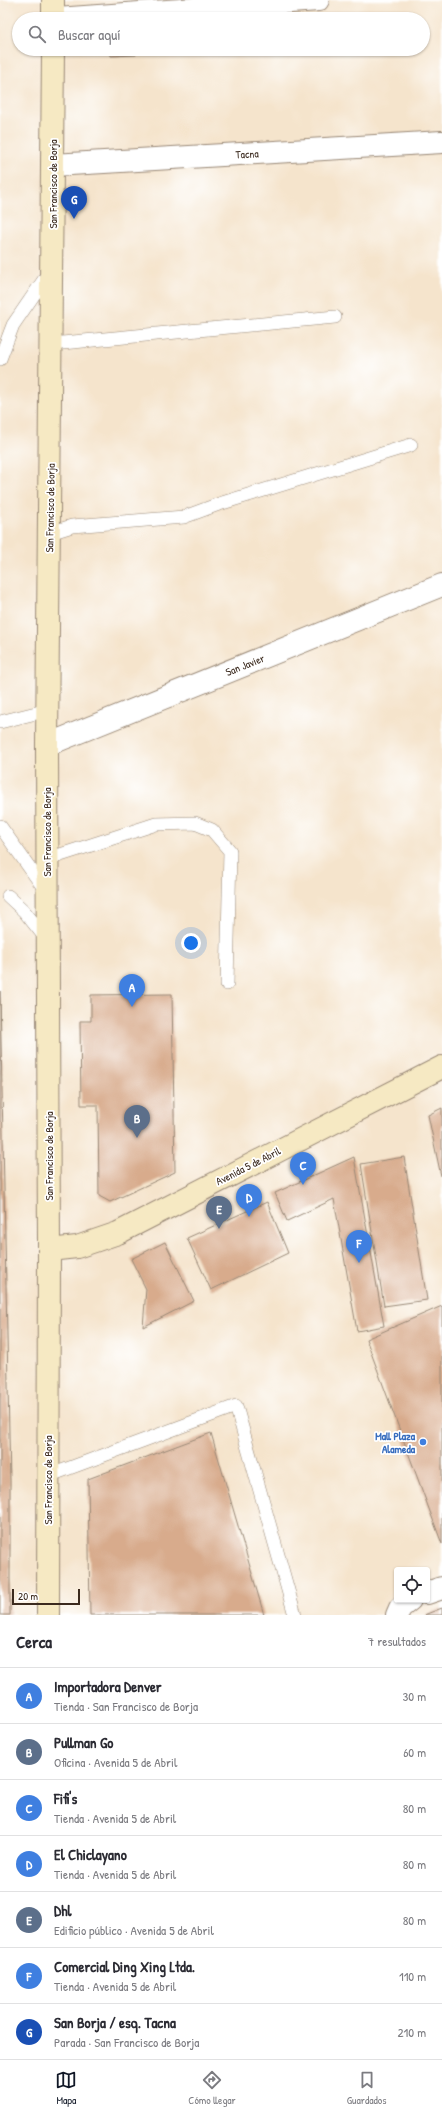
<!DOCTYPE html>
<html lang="es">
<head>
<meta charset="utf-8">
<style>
	:root { --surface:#fff; --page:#f2f2f3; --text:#2b2b33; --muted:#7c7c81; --line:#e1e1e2; --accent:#111827 }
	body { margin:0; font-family:"Patrick Hand",sans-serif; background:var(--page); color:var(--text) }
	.controls { position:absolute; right:12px; bottom:12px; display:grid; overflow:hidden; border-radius:4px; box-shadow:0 1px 3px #0004 }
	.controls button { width:36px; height:36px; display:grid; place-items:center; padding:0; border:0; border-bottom:1px solid var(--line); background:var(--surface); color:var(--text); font:20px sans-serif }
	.scale { position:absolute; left:12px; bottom:10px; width:68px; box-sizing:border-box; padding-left:4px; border:2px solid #3b2a1e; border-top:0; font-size:11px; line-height:14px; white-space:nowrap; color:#3b2a1e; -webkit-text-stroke:3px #fff; paint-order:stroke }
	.you { position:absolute; left:191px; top:943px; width:14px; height:14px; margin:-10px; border:3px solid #fff; border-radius:50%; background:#1a73e8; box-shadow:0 0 0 6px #1a73e833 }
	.badge { display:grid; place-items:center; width:26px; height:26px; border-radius:50%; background:var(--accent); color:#fff; font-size:13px; font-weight:700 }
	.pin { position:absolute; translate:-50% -33px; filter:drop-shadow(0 1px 2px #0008) }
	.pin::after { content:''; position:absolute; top:21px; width:14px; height:12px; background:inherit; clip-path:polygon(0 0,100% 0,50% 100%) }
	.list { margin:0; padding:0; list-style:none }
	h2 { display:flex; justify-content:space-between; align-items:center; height:52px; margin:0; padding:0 16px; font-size:17px }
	h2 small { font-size:13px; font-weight:400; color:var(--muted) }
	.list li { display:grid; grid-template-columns:26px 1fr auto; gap:12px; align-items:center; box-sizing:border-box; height:56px; padding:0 16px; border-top:1px solid var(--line) }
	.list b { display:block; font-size:15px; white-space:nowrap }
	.list p { margin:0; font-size:13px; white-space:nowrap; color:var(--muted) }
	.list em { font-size:13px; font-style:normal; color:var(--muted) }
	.icon { flex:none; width:22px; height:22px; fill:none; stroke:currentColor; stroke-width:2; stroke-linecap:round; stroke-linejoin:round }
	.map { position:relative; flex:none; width:442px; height:1615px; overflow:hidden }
	.search { position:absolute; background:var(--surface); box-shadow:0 1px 3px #0004; left:12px; right:12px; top:12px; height:44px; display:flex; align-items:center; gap:10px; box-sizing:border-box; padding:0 14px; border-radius:22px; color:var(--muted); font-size:15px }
	.sheet { height:444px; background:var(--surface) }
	nav { display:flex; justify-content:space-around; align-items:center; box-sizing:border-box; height:56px; border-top:1px solid var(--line); background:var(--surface); font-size:11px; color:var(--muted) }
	nav a { display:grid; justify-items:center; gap:2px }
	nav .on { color:var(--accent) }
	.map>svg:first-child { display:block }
	.building { fill:#d8ab8c }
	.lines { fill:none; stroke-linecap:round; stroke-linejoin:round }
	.lane-casing { stroke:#988775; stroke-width:14 }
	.street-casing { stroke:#988775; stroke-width:24 }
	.secondary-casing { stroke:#988775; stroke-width:24 }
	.lane { stroke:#fff; stroke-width:13 }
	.street { stroke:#fff; stroke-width:22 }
	.secondary { stroke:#f6e9c3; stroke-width:22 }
	.shop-dot { fill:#3f7fe0; stroke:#fff; stroke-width:1.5 }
	.labels { text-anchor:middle; stroke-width:3.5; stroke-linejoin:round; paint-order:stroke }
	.street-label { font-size:11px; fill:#3b2a1e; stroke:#fff }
	.shop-label { font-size:11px; font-weight:bold; fill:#366cbe; stroke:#fff; text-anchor:end }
</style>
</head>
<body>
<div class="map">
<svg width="442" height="1615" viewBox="0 0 442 1615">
	<rect width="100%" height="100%" fill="#fff"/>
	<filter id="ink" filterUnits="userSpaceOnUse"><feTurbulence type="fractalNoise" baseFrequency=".025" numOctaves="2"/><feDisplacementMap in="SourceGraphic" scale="8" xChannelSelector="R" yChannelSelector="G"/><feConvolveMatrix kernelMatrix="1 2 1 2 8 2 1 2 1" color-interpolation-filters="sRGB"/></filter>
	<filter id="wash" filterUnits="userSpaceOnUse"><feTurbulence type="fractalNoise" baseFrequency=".012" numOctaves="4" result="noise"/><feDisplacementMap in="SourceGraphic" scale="16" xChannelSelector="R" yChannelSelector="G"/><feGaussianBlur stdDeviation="0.9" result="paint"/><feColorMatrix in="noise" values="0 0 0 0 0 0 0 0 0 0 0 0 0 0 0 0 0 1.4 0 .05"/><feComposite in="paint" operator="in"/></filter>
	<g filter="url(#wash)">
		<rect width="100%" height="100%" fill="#f5e4cc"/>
		<g id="blocks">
			<path class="building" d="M110,49h26v6l-25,1z
				M0,991l10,491v133h-10z
				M172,994l3,178 -65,30 -11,-6 -1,-91h-17l-1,-84h11v-26z
				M442,1108v68h-1l-13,-61z
				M354,1157l30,169 -27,5 -23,-132 -47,22 -12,-28z
				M404,1157l23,143 -43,6 -23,-142z
				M267,1202l21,51 -77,37 -24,-52z
				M165,1242l29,59 -51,26 3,-38 -15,-30z
				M442,1306v238l-76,-205z
				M211,1433l53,182h-174l-2,-136z
				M442,1608v7h-18z"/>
		</g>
	</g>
	<g filter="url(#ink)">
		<use href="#blocks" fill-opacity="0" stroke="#988775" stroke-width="1"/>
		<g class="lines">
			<defs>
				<path id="lane" d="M52,344l283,-27
					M0,359l13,-34 37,-54
					M50,533l22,-7 112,-9 35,-13 192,-59
					M0,722l48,-12
					M0,826l46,65
					M48,859l108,-35 39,-1 17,7 18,21 -3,133
					M8,896l16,15 24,30
					M48,1476l188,-70 59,209"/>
				<path id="street" d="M57,19l261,-19
					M53,165l389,-23
					M47,745l395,-160
					M427,1593l15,-5
					M397,1615l3,-7 10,-8"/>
				<path id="secondary" d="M53,19v-19
					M49,1250l28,-3 41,-14 324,-166
					M48,1615l1,-365 -2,-505 6,-696"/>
			</defs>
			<use href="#lane" class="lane-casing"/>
			<use href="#street" class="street-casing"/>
			<use href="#secondary" class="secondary-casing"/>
			<use href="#lane" class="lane"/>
			<use href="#street" class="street"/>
			<use href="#secondary" class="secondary"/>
		</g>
	</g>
	<circle class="shop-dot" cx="423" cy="1442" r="4"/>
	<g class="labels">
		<g class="street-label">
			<text transform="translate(247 154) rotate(-3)" y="4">Tacna</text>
			<text transform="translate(53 184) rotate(-90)" y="4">San Francisco de Borja</text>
			<text transform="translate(50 508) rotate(-89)" y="4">San Francisco de Borja</text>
			<text transform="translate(245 665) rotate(-22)" y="4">San Javier</text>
			<text transform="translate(47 832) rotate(-90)" y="4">San Francisco de Borja</text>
			<text transform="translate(49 1156) rotate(-90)" y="4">San Francisco de Borja</text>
			<text transform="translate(248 1166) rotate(-27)" y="4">Avenida 5 de Abril</text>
			<text transform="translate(48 1480) rotate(-90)" y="4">San Francisco de Borja</text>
		</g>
		<g class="shop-label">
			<text x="415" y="1440">Mall Plaza<tspan x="415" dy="13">Alameda</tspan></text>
		</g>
	</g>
</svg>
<div class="controls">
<button><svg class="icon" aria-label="locate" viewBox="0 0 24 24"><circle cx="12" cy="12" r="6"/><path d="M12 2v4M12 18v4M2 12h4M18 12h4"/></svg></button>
</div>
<div class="scale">20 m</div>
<div class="you"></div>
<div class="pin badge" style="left:132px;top:1007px;background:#3f7fe0">A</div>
<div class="pin badge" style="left:137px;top:1138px;background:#5c6f8a">B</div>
<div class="pin badge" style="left:303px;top:1185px;background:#3f7fe0">C</div>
<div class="pin badge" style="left:249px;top:1217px;background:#3f7fe0">D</div>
<div class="pin badge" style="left:219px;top:1229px;background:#5c6f8a">E</div>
<div class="pin badge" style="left:359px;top:1263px;background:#3f7fe0">F</div>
<div class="pin badge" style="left:74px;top:219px;background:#1a4fb4">G</div>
<div class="search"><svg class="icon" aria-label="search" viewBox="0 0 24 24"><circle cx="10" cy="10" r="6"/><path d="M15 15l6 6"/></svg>Buscar aquí</div>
</div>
<section class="sheet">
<h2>Cerca<small>7 resultados</small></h2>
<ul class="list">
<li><span class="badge" style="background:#3f7fe0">A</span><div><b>Importadora Denver</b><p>Tienda · San Francisco de Borja</p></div><em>30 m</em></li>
<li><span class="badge" style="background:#5c6f8a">B</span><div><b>Pullman Go</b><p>Oficina · Avenida 5 de Abril</p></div><em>60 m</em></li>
<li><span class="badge" style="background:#3f7fe0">C</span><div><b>Fifi's</b><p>Tienda · Avenida 5 de Abril</p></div><em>80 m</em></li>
<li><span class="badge" style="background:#3f7fe0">D</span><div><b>El Chiclayano</b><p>Tienda · Avenida 5 de Abril</p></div><em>80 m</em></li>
<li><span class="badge" style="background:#5c6f8a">E</span><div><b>Dhl</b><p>Edificio público · Avenida 5 de Abril</p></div><em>80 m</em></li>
<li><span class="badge" style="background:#3f7fe0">F</span><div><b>Comercial Ding Xing Ltda.</b><p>Tienda · Avenida 5 de Abril</p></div><em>110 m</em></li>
<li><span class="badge" style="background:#1a4fb4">G</span><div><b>San Borja / esq. Tacna</b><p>Parada · San Francisco de Borja</p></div><em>210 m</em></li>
</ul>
</section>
<nav>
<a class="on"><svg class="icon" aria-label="map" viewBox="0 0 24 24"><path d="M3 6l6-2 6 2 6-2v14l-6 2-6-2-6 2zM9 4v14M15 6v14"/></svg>Mapa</a>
<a><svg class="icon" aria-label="directions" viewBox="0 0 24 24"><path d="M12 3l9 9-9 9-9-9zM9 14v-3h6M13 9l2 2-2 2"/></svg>Cómo llegar</a>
<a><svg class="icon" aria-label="saved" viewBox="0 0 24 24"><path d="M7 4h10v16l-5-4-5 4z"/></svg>Guardados</a>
</nav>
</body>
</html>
